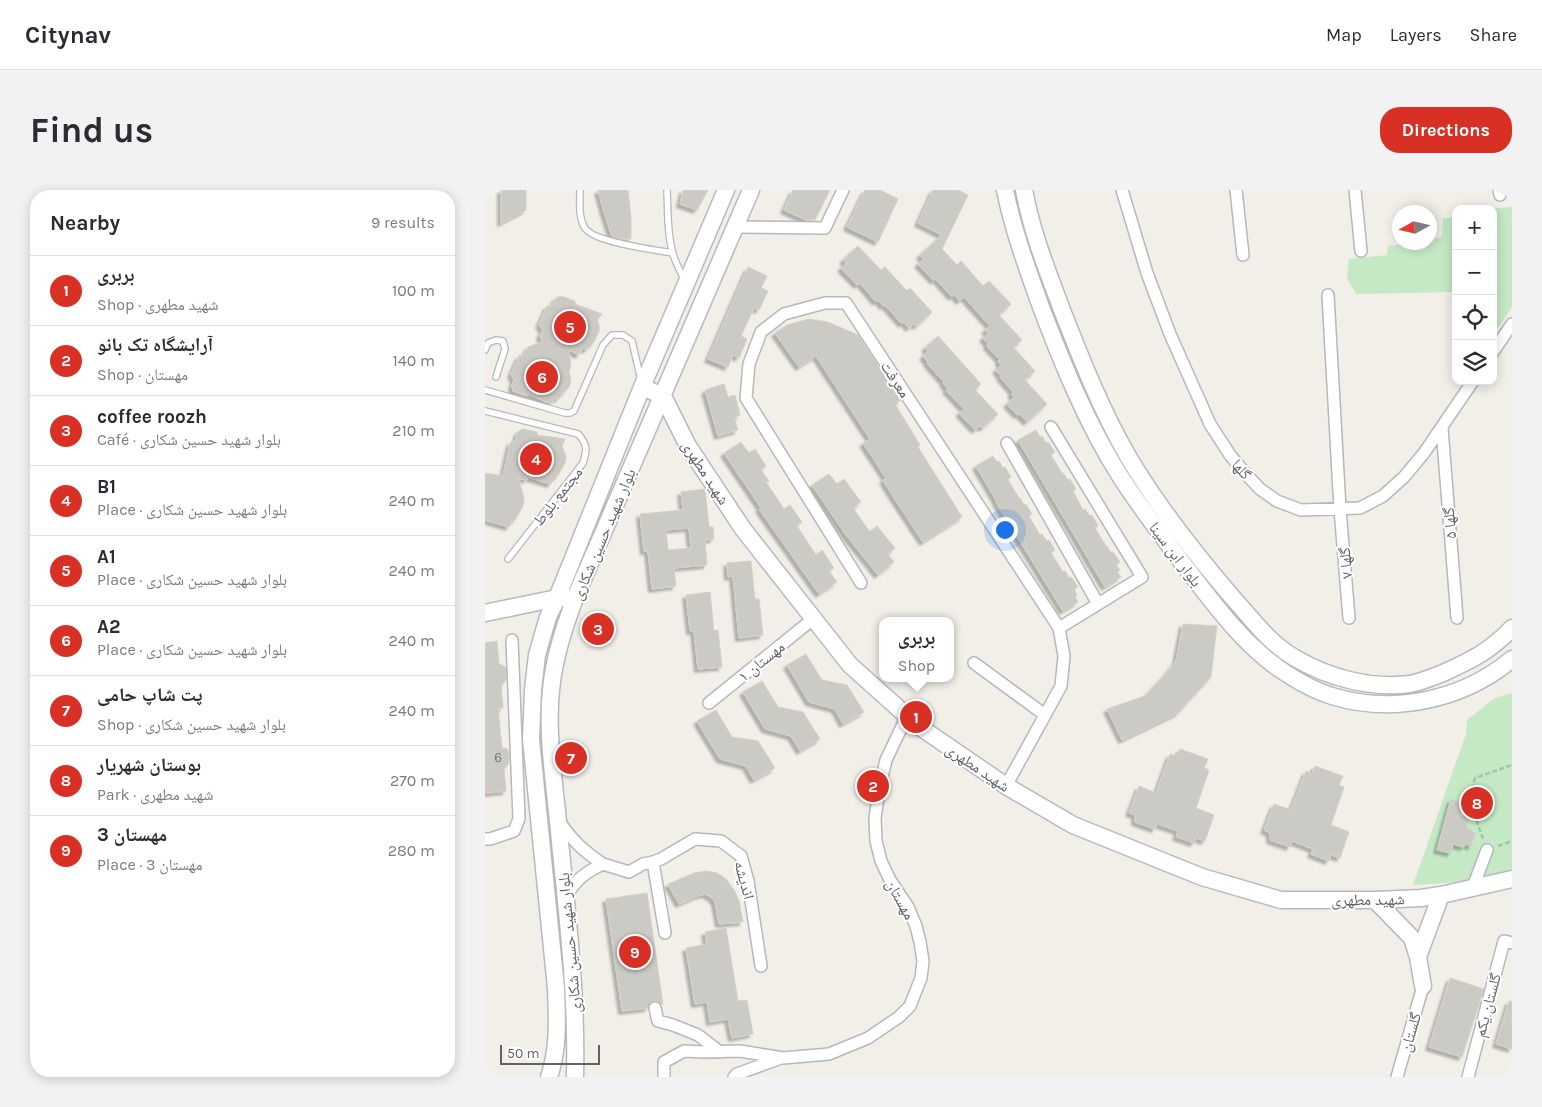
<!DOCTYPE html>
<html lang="en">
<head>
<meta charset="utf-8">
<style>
	:root { --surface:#fff; --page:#f2f2f3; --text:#2b2b33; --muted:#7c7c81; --line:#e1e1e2; --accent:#d93025 }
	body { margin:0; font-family:Karla,"Noto Naskh Arabic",sans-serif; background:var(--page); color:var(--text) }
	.controls { position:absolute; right:15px; top:15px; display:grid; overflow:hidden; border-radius:10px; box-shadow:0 2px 12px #0003 }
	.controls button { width:45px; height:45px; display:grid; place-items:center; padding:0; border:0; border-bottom:1px solid var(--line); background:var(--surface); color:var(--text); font:25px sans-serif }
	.compass { position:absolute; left:907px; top:15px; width:45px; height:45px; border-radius:50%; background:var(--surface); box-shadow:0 2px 12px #0003; rotate:262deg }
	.scale { position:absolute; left:15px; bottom:12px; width:100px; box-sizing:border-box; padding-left:5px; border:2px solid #5f6368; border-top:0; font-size:14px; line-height:18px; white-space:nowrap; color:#5f6368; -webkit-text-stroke:4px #fff; paint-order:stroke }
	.you { position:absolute; left:519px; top:339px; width:18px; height:18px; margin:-12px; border:4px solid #fff; border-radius:50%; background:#1a73e8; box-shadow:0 0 0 8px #1a73e833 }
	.badge { display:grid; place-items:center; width:32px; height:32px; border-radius:50%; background:var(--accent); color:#fff; font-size:16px; font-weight:700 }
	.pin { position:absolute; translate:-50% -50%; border:2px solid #fff; box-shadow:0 1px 5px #0006 }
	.popup { position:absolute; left:394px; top:427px; width:75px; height:65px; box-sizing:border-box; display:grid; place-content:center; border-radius:10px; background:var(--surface); filter:drop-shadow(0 1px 4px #0005); font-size:16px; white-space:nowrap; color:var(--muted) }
	.popup b { font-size:19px; color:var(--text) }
	.popup::after { content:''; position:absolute; left:50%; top:100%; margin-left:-10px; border:10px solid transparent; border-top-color:var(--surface) }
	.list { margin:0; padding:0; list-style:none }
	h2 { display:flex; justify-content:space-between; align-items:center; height:65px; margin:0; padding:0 20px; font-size:21px }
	h2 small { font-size:16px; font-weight:400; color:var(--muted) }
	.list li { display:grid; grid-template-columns:32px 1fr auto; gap:15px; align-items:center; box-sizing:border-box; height:70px; padding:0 20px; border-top:1px solid var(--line) }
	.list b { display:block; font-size:19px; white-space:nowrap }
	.list p { margin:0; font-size:16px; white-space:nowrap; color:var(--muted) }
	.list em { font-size:16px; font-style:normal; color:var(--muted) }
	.icon { flex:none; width:28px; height:28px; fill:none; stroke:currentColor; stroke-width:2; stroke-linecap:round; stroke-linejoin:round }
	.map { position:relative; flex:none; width:1027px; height:887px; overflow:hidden; border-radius:20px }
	header { display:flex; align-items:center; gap:30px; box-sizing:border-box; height:70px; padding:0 25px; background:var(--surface); border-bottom:1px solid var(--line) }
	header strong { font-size:24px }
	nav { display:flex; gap:28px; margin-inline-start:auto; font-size:18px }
	.intro { display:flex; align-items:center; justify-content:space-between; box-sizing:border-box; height:120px; padding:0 30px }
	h1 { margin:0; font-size:35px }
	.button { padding:12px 22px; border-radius:20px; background:var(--accent); color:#fff; font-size:18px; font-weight:700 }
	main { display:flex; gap:30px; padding:0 30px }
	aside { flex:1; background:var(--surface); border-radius:20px; box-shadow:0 2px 12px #0003 }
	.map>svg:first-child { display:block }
	.green { fill:#c5e8c5 }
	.building { fill:#cccac5; stroke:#d6d1c6; fill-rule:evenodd; filter:url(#shadow) }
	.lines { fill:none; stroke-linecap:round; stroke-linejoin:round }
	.lane-casing { stroke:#b5b8bc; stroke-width:8 }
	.street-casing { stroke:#b5b8bc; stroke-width:14 }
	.secondary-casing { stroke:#b6babf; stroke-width:19 }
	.path { stroke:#9cc7a9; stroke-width:2.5; stroke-dasharray:5 2.5; stroke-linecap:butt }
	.lane { stroke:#fff; stroke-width:5.5 }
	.street { stroke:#fff; stroke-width:11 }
	.secondary { stroke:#fff; stroke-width:16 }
	.labels { text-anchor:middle; stroke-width:4; stroke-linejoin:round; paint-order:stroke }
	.number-label { font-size:14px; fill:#7a7d7f }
	.street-label { font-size:16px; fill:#5f6368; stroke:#fff }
</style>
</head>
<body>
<header>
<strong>Citynav</strong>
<nav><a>Map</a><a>Layers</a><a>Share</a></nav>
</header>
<div class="intro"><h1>Find us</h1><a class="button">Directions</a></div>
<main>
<aside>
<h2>Nearby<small>9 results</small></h2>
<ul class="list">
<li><span class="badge">1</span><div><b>بربری</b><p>Shop · شهید مطهری</p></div><em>100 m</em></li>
<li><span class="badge">2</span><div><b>آرایشگاه تک بانو</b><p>Shop · مهستان</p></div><em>140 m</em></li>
<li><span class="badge">3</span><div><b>coffee roozh</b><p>Café · بلوار شهید حسین شکاری</p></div><em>210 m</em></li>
<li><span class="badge">4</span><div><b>B1</b><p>Place · بلوار شهید حسین شکاری</p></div><em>240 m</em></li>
<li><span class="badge">5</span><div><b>A1</b><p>Place · بلوار شهید حسین شکاری</p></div><em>240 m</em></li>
<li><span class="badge">6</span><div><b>A2</b><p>Place · بلوار شهید حسین شکاری</p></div><em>240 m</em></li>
<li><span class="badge">7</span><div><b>پت شاپ حامی</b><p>Shop · بلوار شهید حسین شکاری</p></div><em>240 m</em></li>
<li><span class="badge">8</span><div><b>بوستان شهریار</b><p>Park · شهید مطهری</p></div><em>270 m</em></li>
<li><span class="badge">9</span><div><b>مهستان 3</b><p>Place · مهستان 3</p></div><em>280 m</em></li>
</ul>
</aside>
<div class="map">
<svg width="1027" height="887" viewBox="0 0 1027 887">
	<defs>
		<filter id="shadow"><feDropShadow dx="-3.5" dy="3.5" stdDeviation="1" flood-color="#0004"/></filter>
	</defs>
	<rect width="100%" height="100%" fill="#f1efe8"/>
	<path class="green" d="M1027,17v100l-13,20 -6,5v-123h-6z
		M958,28h13v74l-100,2 -9,-16 2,-19 38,-4 1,-9 25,-3 16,-1 1,-3 12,-2z
		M1027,503v178c-29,11 -68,12 -99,14l53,-151 1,-14 28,-22z"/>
	<path class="building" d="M16,0h25v20l-25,13z
		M113,0h30l3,28v21h-9l-9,-2 -2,-3 -7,-22z
		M198,0h25l-11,20 -17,-6z
		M308,0h37l-15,30h-9l-22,-10z
		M380,0h15l18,9 -20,43 -31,-15z
		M448,0h25l10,5 -26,54 15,16 4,-4 22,25 6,-5 22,23 -12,11 23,25 -9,7 22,24 -10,9 22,24 -20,18 -8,-8 -2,1 -10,-11 7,-7 -3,-3 2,-2 -13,-15 1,-1 -5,-6 5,-5 -3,-4 2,-1 -13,-14 1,-2 -5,-6 5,-5 -3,-3 5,-4 -26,-29 -4,4 -6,-6 -2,2 -16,-18 -2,2 -16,-17 5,-5 -3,-4 22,-20 -24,-12z
		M373,56l23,24 4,-3 22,24 3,-3 22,24 -15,14 -3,-2 -5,4 -5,-6 -2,2 -17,-19 -2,1 -5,-6 -2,2 -16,-19 -3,2 -16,-17 5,-5 -3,-3z
		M263,77l19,9 -6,12 7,3 -9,19 -5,-2 -13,28 6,3 -8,19 -6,-3 -5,12 -20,-8z
		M76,106l14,5v3l27,10 -5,6 2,5v6l-5,11 -8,8 -3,-2 -4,7 -10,-5 2,17 -2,3 2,10 -2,7 -11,12 -3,-1 -4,6 -23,-10 -1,2 -14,-5 -1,-6 2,-5 -3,-6 8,-18 5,-1 4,-8 14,-5 -2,-7 3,-5 -4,-5 8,-19h5l4,-8z
		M324,129l19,3 30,13 43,65 -6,4 25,41 -2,2 44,70 -39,25 -29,-44 -11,-18 3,-2 -23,-35 7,-4 -54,-83 -17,11 -24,-34 12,-8z
		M453,146l43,48 -6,6 23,24 -15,14 -3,-2 -5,4 -16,-17 5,-4 -18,-19 2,-1 -5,-6 1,-1 -17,-19 1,-1 -5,-6 5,-5 -3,-3z
		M239,194l4,13 7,-2 5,20 -6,2 4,13 -20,6 -13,-46z
		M37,239l15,3v3l28,4 -3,7 4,10 -1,7 -8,14h-3l-3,7 -24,-7v3l-8,-1 5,20 -1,7 -8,14h-3l-3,7 -24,-7v-47l18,3 7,-33 5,-2 3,-9z
		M551,240l4,7 2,-1 4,7 2,-1 7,10 -4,3 11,18h1l5,7 2,-1 6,10 -3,2 10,19 2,-1 5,7 2,-1 6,11 -3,2 11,18h1l4,7 2,-1 7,10 -4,3 4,5 -3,2 4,5 -16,10 -87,-147z
		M256,252l8,11 6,-4 11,17 -5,4 8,11 -3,1 18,27 6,-4 12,17 -5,4 19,29 6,-5 12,18 -5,3 8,11 -18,12 -60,-85 2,-1 -37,-55z
		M508,266l4,6 2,-1 4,7 2,-1 6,10 -3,3 11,18h1l4,7 2,-1 6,10 -3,2 11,19 2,-1 5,7 2,-1 6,10 -4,3 12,19 2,-1 4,7 2,-1 7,10 -4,2 3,6 -2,1 3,6 -15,9 -67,-109h1l-21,-36z
		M344,284l8,10 7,-5 17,23 -8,6 17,24 7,-6 18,22 -7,6 6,8 -16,13 -32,-40 -34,-50z
		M220,299l4,38h4l1,12 -9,1 2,25 -33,3 2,18 -24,3 -4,-38h-4l-4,-37 43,-4 -2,-18zM204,338l2,20 -23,2 -2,-20z
		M266,371l4,38h4l4,36 -24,3 -6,-62 -5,1 -1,-14z
		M225,402l4,39 4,-1 4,37 -24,2 -4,-38h-4l-4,-36z
		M698,434l34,2 -6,51 -33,36 -56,27 -15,-31 38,-13 21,-22 10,-13z
		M12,451l2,23 5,2 2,2v12l-5,6 2,22h-5l4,40 5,1 2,3v11l-5,6 2,22 -20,2 -1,-7v-143z
		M321,464l16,26 25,5 17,27 -21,12 -8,-15 -26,-7 -22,-37z
		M277,491l16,26 25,5 17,27 -20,12 -9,-15 -26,-7 -22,-37z
		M231,520l16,27 26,4 17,27 -21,12 -8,-14 -26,-7 -23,-38z
		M695,559l28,10 -4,9 5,2 -13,38 18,7 -9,26 -9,-3 -2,5 -18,-6 2,-6 -21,-7 -2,5 -20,-7v-7l-6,-2 10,-27 17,7 14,-39 7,2z
		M830,576l28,10 -4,9 5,2 -13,38 18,7 -9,26 -9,-3 -2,6 -18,-7 2,-5 -21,-8 -2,6 -20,-7v-7l-6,-3 10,-26 17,6 15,-39 6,3z
		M966,609l14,4 -4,12 8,2 -3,10 9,6 -4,14 -4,-3 -4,3 -10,-3 -2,9 -14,-3z
		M222,681l10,2 9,6 8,11 5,11 4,21 -24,2 -4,-22 -4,-5 -6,-3 -8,2 -18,8 -11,-20 26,-11z
		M162,703l16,112 -5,-4h-4l-4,2 -2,5 -26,3 -16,-112z
		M241,738l12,73 9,-1 6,34 -21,4 -4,-19 -18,3 -3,-20 -12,2 -9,-56 21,-4 -2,-12z
		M965,788l34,11 -22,68 -33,-10z
		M1024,811l3,1v47l-16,-5z"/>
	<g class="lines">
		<defs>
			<path id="lane" d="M95,0c0,11 -2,28 5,38 8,14 70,22 88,25
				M182,0c1,21 0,44 6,64 3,9 7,18 12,26
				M0,160l3,-7 8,-3 7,1 2,8 -9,28
				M0,200l80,23h5l4,-2 29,-66 9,-10h11l9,6 9,39
				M0,221l93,23c10,11 9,16 5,29l-75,96"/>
			<path id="street" d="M637,0l25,83 23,61 40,90 20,31 16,19 14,15 17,12 24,9 59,-2 23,-12 21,-19 20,-24 49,-72
				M751,0l7,65
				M870,0l6,61
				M1014,0l1,5
				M249,37l91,1 18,-38
				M843,105l12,214 9,109
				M1008,162l19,-28
				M566,237l91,150 -83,51
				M957,238l15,190
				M522,253l91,161
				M376,393l-115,-185 3,-34 12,-32 23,-18 41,-11h21l213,325 5,28 -3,30 -55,100
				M489,473l71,52
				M224,513l104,-84
				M74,631c13,19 24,30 44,43 -19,9 -27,16 -38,33
				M0,649h5l24,-8 5,-12 -7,-179
				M168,672l12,71
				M118,674l26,8 14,-8 10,-2 8,-3 34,-20 26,2 20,15 7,25 13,85
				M988,697l14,-37
				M170,818l3,13 15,4 25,10 22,17
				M179,887v-15l20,-11 19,1 37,-1 43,7 46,-4 39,-16 31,-21 11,-11 11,-28 2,-17 -3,-19 -4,-16 -8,-19 -18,-27 -9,-19 -5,-20 -1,-23 4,-28 7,-30 21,-44
				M249,887l3,-3 44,-16
				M912,887l26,-91
				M983,887l36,-136 8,2"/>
			<path id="secondary" d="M520,0c8,40 22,78 36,117 22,58 46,117 79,169 21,33 44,62 67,93 28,36 56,75 94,101 15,10 34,21 51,26 61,19 131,4 180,-37
				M539,0c8,43 23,80 38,120 20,51 40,102 67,148 29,49 67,97 104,140 19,21 37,46 62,60 34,20 76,31 115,26 11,-2 23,-7 33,-11 29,-13 47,-22 69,-45
				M157,197l21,9 25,50 55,83 107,136 67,60 89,61 67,39 129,52 79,23h94l46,-2 20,-3
				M0,423l72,-15h9
				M890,710l37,38 6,19 5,29
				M933,767l23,-62 71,-16
				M64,887c10,-29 8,-59 7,-89l-25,-249 2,-49 4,-35 11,-38 9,-19 85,-211 84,-197
				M90,887c2,-79 -7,-157 -15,-235 -4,-49 -14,-104 -9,-152 3,-32 13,-62 24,-92l176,-408"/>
		</defs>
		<use href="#lane" class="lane-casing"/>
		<use href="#street" class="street-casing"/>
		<use href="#secondary" class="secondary-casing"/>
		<path class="path" d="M998,649l-14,-40 6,-21 37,-13
			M1013,656l14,-5"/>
		<use href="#lane" class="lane"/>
		<use href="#street" class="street"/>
		<use href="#secondary" class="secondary"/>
	</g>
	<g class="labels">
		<g class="number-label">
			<text x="13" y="572">6</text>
		</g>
		<g class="street-label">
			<text transform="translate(411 189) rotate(57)" y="6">معرفت</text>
			<text transform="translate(757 279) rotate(49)" y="6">گلها</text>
			<text transform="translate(221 282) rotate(57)" y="6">شهید مطهری</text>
			<text transform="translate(72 306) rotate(-52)" y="6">مجتمع بلوط</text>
			<text transform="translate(964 333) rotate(-95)" y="6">گلها ۵</text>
			<text transform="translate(118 344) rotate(-67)" y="6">بلوار شهید حسین شکاری</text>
			<text transform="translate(691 364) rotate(53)" y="6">بلوار ابن سینا</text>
			<text transform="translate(860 373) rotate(-95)" y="6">گلها ۷</text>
			<text transform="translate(276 471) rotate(-39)" y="6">مهستان ۱</text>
			<text transform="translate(493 577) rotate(34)" y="6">شهید مطهری</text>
			<text transform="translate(260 690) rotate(75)" y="6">اندیشه</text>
			<text transform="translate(416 709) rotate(61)" y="6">مهستان</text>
			<text transform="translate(883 709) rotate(-1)" y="6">شهید مطهری</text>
			<text transform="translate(84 753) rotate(-95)" y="6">بلوار شهید حسین شکاری</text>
			<text transform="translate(1002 815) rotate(-75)" y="6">گلستان یکم</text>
			<text transform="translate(925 842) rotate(-74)" y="6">گلستان</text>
		</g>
	</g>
</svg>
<div class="controls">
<button>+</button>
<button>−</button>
<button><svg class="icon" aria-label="locate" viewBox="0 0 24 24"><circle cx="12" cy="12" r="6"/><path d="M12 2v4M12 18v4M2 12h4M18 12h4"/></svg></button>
<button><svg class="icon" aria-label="layers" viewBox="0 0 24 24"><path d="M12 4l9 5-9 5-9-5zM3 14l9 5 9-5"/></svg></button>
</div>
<svg class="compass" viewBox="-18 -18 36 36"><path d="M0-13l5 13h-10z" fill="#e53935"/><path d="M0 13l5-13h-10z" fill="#7c7c81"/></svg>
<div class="scale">50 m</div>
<div class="you"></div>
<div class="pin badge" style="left:431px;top:527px">1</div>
<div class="popup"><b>بربری</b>Shop</div>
<div class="pin badge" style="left:388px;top:596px">2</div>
<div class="pin badge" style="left:113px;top:439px">3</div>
<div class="pin badge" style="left:51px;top:269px">4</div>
<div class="pin badge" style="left:85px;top:137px">5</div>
<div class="pin badge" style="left:57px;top:187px">6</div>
<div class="pin badge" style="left:86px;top:568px">7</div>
<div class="pin badge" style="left:992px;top:613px">8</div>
<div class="pin badge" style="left:150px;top:762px">9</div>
</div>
</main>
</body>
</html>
